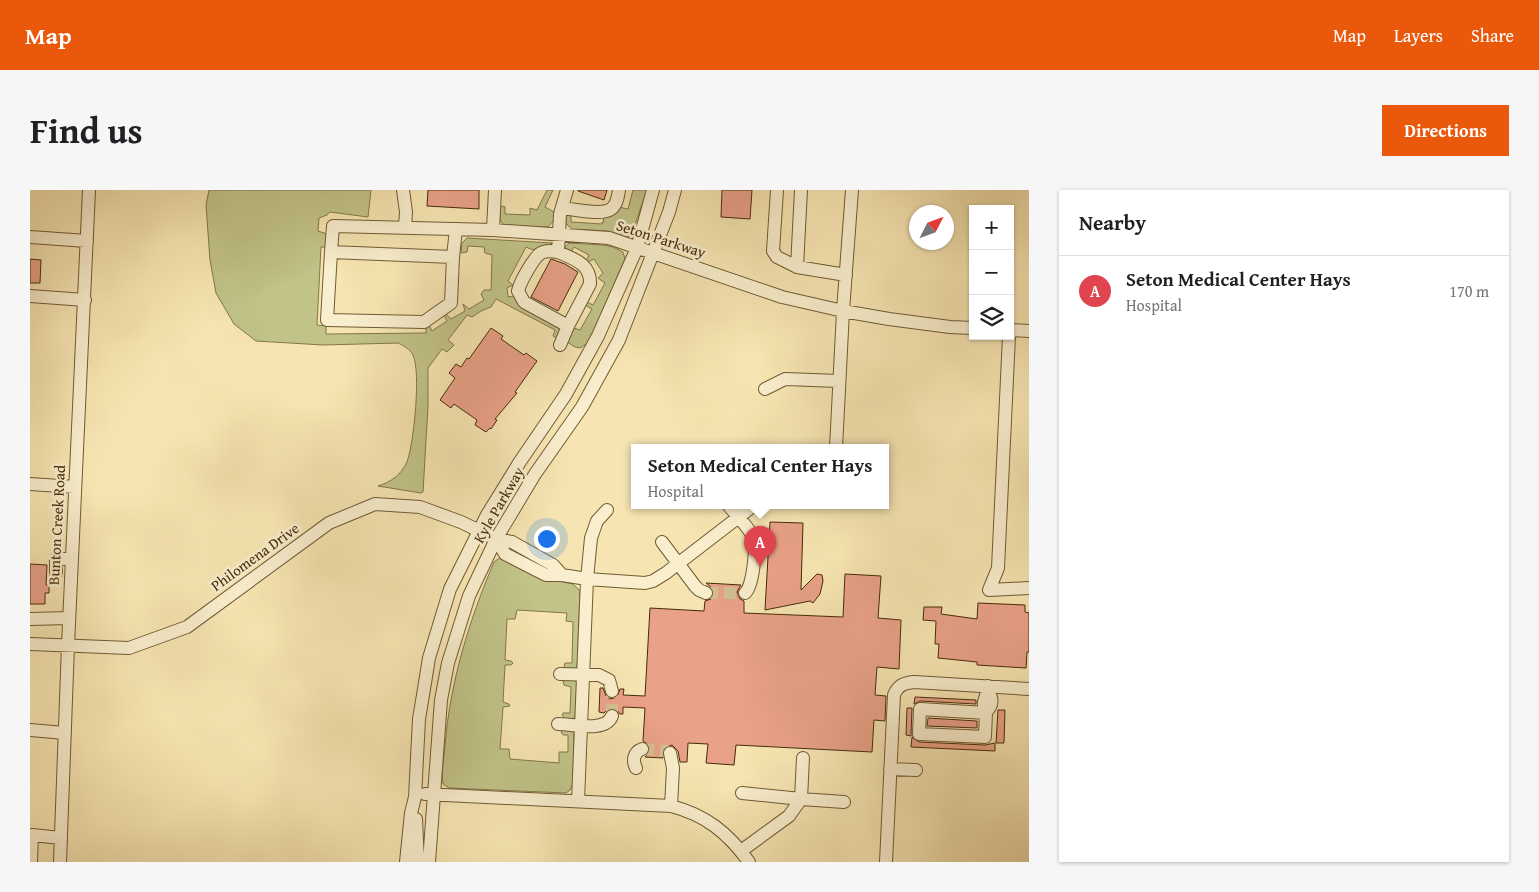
<!DOCTYPE html>
<html lang="en">
<head>
<meta charset="utf-8">
<style>
	:root { --surface:#fff; --page:#f6f6f6; --text:#202124; --muted:#757577; --line:#e0e0e0; --accent:#ea580c }
	body { margin:0; font-family:"Gentium Book Plus",serif; background:var(--page); color:var(--text) }
	.controls { position:absolute; right:15px; top:15px; display:grid; overflow:hidden; border-radius:0px; box-shadow:0 1px 4px #0004 }
	.controls button { width:45px; height:45px; display:grid; place-items:center; padding:0; border:0; border-bottom:1px solid var(--line); background:var(--surface); color:var(--text); font:25px sans-serif }
	.compass { position:absolute; left:879px; top:15px; width:45px; height:45px; border-radius:50%; background:var(--surface); box-shadow:0 1px 4px #0004; rotate:48deg }
	.you { position:absolute; left:516px; top:348px; width:18px; height:18px; margin:-12px; border:4px solid #fff; border-radius:50%; background:#1a73e8; box-shadow:0 0 0 8px #1a73e833 }
	.badge { display:grid; place-items:center; width:32px; height:32px; border-radius:50%; background:var(--accent); color:#fff; font-size:16px; font-weight:700 }
	.pin { position:absolute; translate:-50% -41px; filter:drop-shadow(0 1px 2px #0008) }
	.pin::after { content:''; position:absolute; top:26px; width:18px; height:15px; background:inherit; clip-path:polygon(0 0,100% 0,50% 100%) }
	.popup { position:absolute; left:601px; top:254px; width:258px; height:65px; box-sizing:border-box; display:grid; place-content:center; border-radius:0px; background:var(--surface); filter:drop-shadow(0 1px 4px #0005); font-size:16px; white-space:nowrap; color:var(--muted) }
	.popup b { font-size:19px; color:var(--text) }
	.popup::after { content:''; position:absolute; left:50%; top:100%; margin-left:-10px; border:10px solid transparent; border-top-color:var(--surface) }
	.list { margin:0; padding:0; list-style:none }
	h2 { display:flex; justify-content:space-between; align-items:center; height:65px; margin:0; padding:0 20px; font-size:21px }
	h2 small { font-size:16px; font-weight:400; color:var(--muted) }
	.list li { display:grid; grid-template-columns:32px 1fr auto; gap:15px; align-items:center; box-sizing:border-box; height:70px; padding:0 20px; border-top:1px solid var(--line) }
	.list b { display:block; font-size:19px; white-space:nowrap }
	.list p { margin:0; font-size:16px; white-space:nowrap; color:var(--muted) }
	.list em { font-size:16px; font-style:normal; color:var(--muted) }
	.icon { flex:none; width:28px; height:28px; fill:none; stroke:currentColor; stroke-width:2; stroke-linecap:round; stroke-linejoin:round }
	.map { position:relative; flex:none; width:999px; height:672px; overflow:hidden; border-radius:0px }
	header { display:flex; align-items:center; gap:30px; box-sizing:border-box; height:70px; padding:0 25px; background:var(--accent); color:#fff }
	header strong { font-size:24px }
	nav { display:flex; gap:28px; margin-inline-start:auto; font-size:18px }
	.intro { display:flex; align-items:center; justify-content:space-between; box-sizing:border-box; height:120px; padding:0 30px }
	h1 { margin:0; font-size:35px }
	.button { padding:12px 22px; border-radius:0px; background:var(--accent); color:#fff; font-size:18px; font-weight:700 }
	main { display:flex; gap:30px; padding:0 30px }
	aside { flex:1; background:var(--surface); border-radius:0px; box-shadow:0 1px 4px #0004 }
	.map>svg:first-child { display:block }
	.green { fill:#c1c389; stroke:#837749 }
	.building { fill:#e9a187; stroke:#452b09 }
	.lines { fill:none; stroke-linecap:round; stroke-linejoin:round }
	.minor-tunnel { stroke:#d3c090; stroke-width:12; stroke-dasharray:12 6; stroke-linecap:butt }
	.minor-casing { stroke:#715a33; stroke-width:14 }
	.minor { stroke:#f9eecd; stroke-width:12 }
	.labels { text-anchor:middle; stroke-width:5; stroke-linejoin:round; paint-order:stroke }
	.street-label { font-size:15px; fill:#452b09; stroke:#f9eecd }
</style>
</head>
<body>
<header>
<strong>Map</strong>
<nav><a>Map</a><a>Layers</a><a>Share</a></nav>
</header>
<div class="intro"><h1>Find us</h1><a class="button">Directions</a></div>
<main>
<div class="map">
<svg width="999" height="672" viewBox="0 0 999 672">
	<rect width="100%" height="100%" fill="#f6e5b2"/>
	<filter id="stains"><feTurbulence type="fractalNoise" baseFrequency=".004" numOctaves="4"/><feColorMatrix values="0 0 0 0 .2 0 0 0 0 .09 0 0 0 0 .02 0 0 0 .5 -.17"/></filter>
	<radialGradient id="worn" r=".72"><stop offset=".6" stop-color="#630" stop-opacity="0"/><stop offset="1" stop-color="#630" stop-opacity=".3"/></radialGradient>
	<path class="green" d="M179,0h162l-3,27 -38,-5 -3,3 -8,3 -1,13 9,3 1,13h-7l-4,78 9,1v8l100,-1v-7l3,-1 3,6 15,-10 -3,-6 2,-1 5,5 14,-8 -2,-7 6,5 15,-9 -3,-6 3,-4h7l1,-35 -7,-2 -1,-6 -16,-1 -1,6 -6,1 1,-10 5,-5 85,5 -1,3 -12,1 -6,3 -7,-3 -18,34 5,4 -6,3 1,9 6,-1 48,30 -6,12 -3,-2 2,-6 -59,-31 -5,8 -10,4 -9,6 -5,-2 -19,25 6,5 -7,7 -5,-3 -14,19v38l-5,86 -2,1 -43,-7c13,-4 23,-11 29,-24 7,-19 14,-90 6,-107 -3,-6 -9,-9 -15,-12l-75,2 -67,-4 -22,-17 -18,-31 -6,-33 -4,-55z
		M517,0h6l-8,17 9,5v8l-6,7 -39,-1 -6,-2 -3,-3v-13l3,-2 2,1v7l25,1v-7l7,2z
		M603,0h14l-16,46 -5,1 -18,-6 -36,-2 -6,-5v-9l2,-1 3,1v7l31,2v-2h2l-1,-5 16,-10 9,2z
		M539,53l34,2 10,2 10,5 2,7 -37,84 -8,5 -5,-1 -8,-5 7,-14 6,2 12,-21 -7,-4 2,-3 6,3 12,-22 -7,-5 5,-5 -9,-14 -6,3 -2,-1 3,-6 -15,-8 -3,5 -5,-2 -1,-3z
		M473,368l50,22 20,4 7,7 -3,78 -12,-1 -1,-2 1,-3h7l1,-41 -7,-1 1,-8 -50,-3 -2,9h-8l-2,41 6,1 2,2 -2,2h-6l-2,37 6,2 1,2 -7,1 -3,42h9l1,10 49,4v-11h9v-17h-5l-2,-3 3,-3 10,2 -1,53 -3,6 -4,3 -117,-5 -6,-4c-2,-12 1,-25 2,-38 5,-64 24,-125 49,-184l4,-3z
		M536,489l9,1 2,4 -2,33 -2,2h-8l-3,-4 1,-2h7l1,-26 -7,-2 -1,-4z"/>
	<path class="building" d="M398,0h51v19l-52,-3z
		M548,0h29l-3,10 -26,-9z
		M692,0h30l-2,29 -29,-2z
		M0,69l11,1 -1,23h-10z
		M521,69l14,5 13,8 -20,39 -27,-14z
		M461,138l12,8 -2,3 23,16 2,-2 11,8 -22,31 2,1 -22,26 2,1 -6,9 -1,-1 -4,4 -11,-7 2,-5 -23,-16 -3,4 -11,-8 15,-22 -6,-5 7,-9 5,3 6,-9 2,1z
		M740,332l33,1 -2,67 16,-16 5,1 1,6 -3,13 -7,9 -3,-2 -45,9z
		M0,374l17,1 -1,20h3v8h-4v11h-15z
		M815,384l36,2 -3,42 23,2 -2,49 -22,-2 -2,28 11,1 -1,25 -11,-1 -2,32 -136,-7 -2,20 -28,-2 2,-19 -20,-1 -1,19h-7l-2,-11 -6,-6 -8,2 -2,4 1,7 -18,-1 3,-3 2,-5 -1,-4 -6,-4 2,-33 -22,-1v7h-3l-3,-4 -5,-2 -4,1 -4,4 -5,-1 1,-24h3l3,8 4,3 7,-2 3,-8h4l-1,6 22,1 5,-88 54,3 1,-10 6,-2 3,-6 -2,-5 -6,-5 35,2 -4,7 3,7 4,2v12l99,4z
		M948,413l47,2v7l4,1v39h-2l-1,16 -49,-3v-3l-39,-4 1,-14h-4l1,-23 -13,-1 1,-13h18l-1,7 36,5z
		M885,507l61,3v4l-56,-3 -6,3z
		M877,518h5l-1,28 -5,-1z
		M968,520h7l-1,33h-8z
		M898,528l49,3v7l-50,-2z
		M882,547l7,5 66,3 10,-2v8l-84,-4z"/>
	<g class="lines">
		<path class="minor-tunnel" d="M676,403h39
			M582,526v-25
			M612,559l25,2 3,2"/>
		<defs>
			<path id="minor" d="M373,0l3,22 -1,16
				M747,0l-4,61 4,6 20,10
				M771,0l-4,77 49,8
				M532,18c12,1 39,8 49,1 6,-4 7,-13 8,-19
				M463,40l2,-40
				M0,47l57,4
				M301,62l2,-26 160,4 116,8 173,59 61,14 46,8 61,8 23,1
				M528,62c15,7 33,11 32,32l-22,42 -44,-24 -6,-11c2,-9 16,-34 23,-38 5,-3 11,-2 17,-1l2,-38 7,-24
				M423,67l-2,46 -27,19 -97,-2 4,-68 122,5 3,-28
				M0,106l55,4
				M980,140l19,1
				M979,146l-11,232 -9,22 40,-2
				M530,155l8,-19
				M735,199l20,-10 54,2
				M806,258l7,-137 9,-121
				M0,294l45,3
				M699,316c7,9 19,20 24,31 4,10 0,50 -8,56
				M466,349l9,15 41,21h16l25,4 58,4 8,-2 13,-8 87,-67
				M632,352l33,44 4,4 7,3
				M26,382v-13h16
				M0,429l39,-1
				M0,454l99,4 58,-21 142,-104 46,-19 45,3 41,15 35,17 16,3 41,23 9,10
				M530,484l39,1 10,5 3,11
				M958,502c5,7 5,13 -2,20 -6,-11 2,-15 2,-26
				M956,523l-66,-4 -1,25 66,3 1,-25
				M528,534c15,0 47,9 54,-8
				M0,540l35,3
				M640,563l3,15 -2,38
				M606,578c-4,-8 -2,-16 6,-19
				M860,579l26,1
				M712,603l59,6 2,-41
				M395,604l246,12c35,9 57,27 78,56
				M548,611l9,-222 4,-41 6,-17 10,-11
				M386,629l2,43
				M711,661l48,-35 12,-17 43,3
				M1,672l1,-27 29,3
				M30,672l8,-217 21,-455
				M376,672l5,-49 4,-16 4,-78 5,-30 5,-31 21,-69 37,-74 32,-52 47,-69 32,-58 39,-88 16,-58
				M399,672l12,-162 7,-37 21,-67 27,-57 39,-65 47,-67 37,-67 50,-128 6,-22
				M856,672l8,-167c4,-10 10,-12 20,-13l115,7"/>
		</defs>
		<use href="#minor" class="minor-casing"/>
		<use href="#minor" class="minor"/>
	</g>
	<g class="labels">
		<g class="street-label">
			<text transform="translate(631 49) rotate(18)" y="5">Seton Parkway</text>
			<text transform="translate(469 315) rotate(-60)" y="5">Kyle Parkway</text>
			<text transform="translate(27 335) rotate(-87)" y="5">Bunton Creek Road</text>
			<text transform="translate(225 367) rotate(-36)" y="5">Philomena Drive</text>
		</g>
	</g>
	<rect width="100%" height="100%" filter="url(#stains)"/>
	<rect width="100%" height="100%" fill="url(#worn)"/>
</svg>
<div class="controls">
<button>+</button>
<button>−</button>
<button><svg class="icon" aria-label="layers" viewBox="0 0 24 24"><path d="M12 4l9 5-9 5-9-5zM3 14l9 5 9-5"/></svg></button>
</div>
<svg class="compass" viewBox="-18 -18 36 36"><path d="M0-13l5 13h-10z" fill="#e53935"/><path d="M0 13l5-13h-10z" fill="#757577"/></svg>
<div class="you"></div>
<div class="pin badge" style="left:730px;top:377px;background:#e0444e">A</div>
<div class="popup"><b>Seton Medical Center Hays</b>Hospital</div>
</div>
<aside>
<h2>Nearby<small></small></h2>
<ul class="list">
<li><span class="badge" style="background:#e0444e">A</span><div><b>Seton Medical Center Hays</b><p>Hospital</p></div><em>170 m</em></li>
</ul>
</aside>
</main>
</body>
</html>
